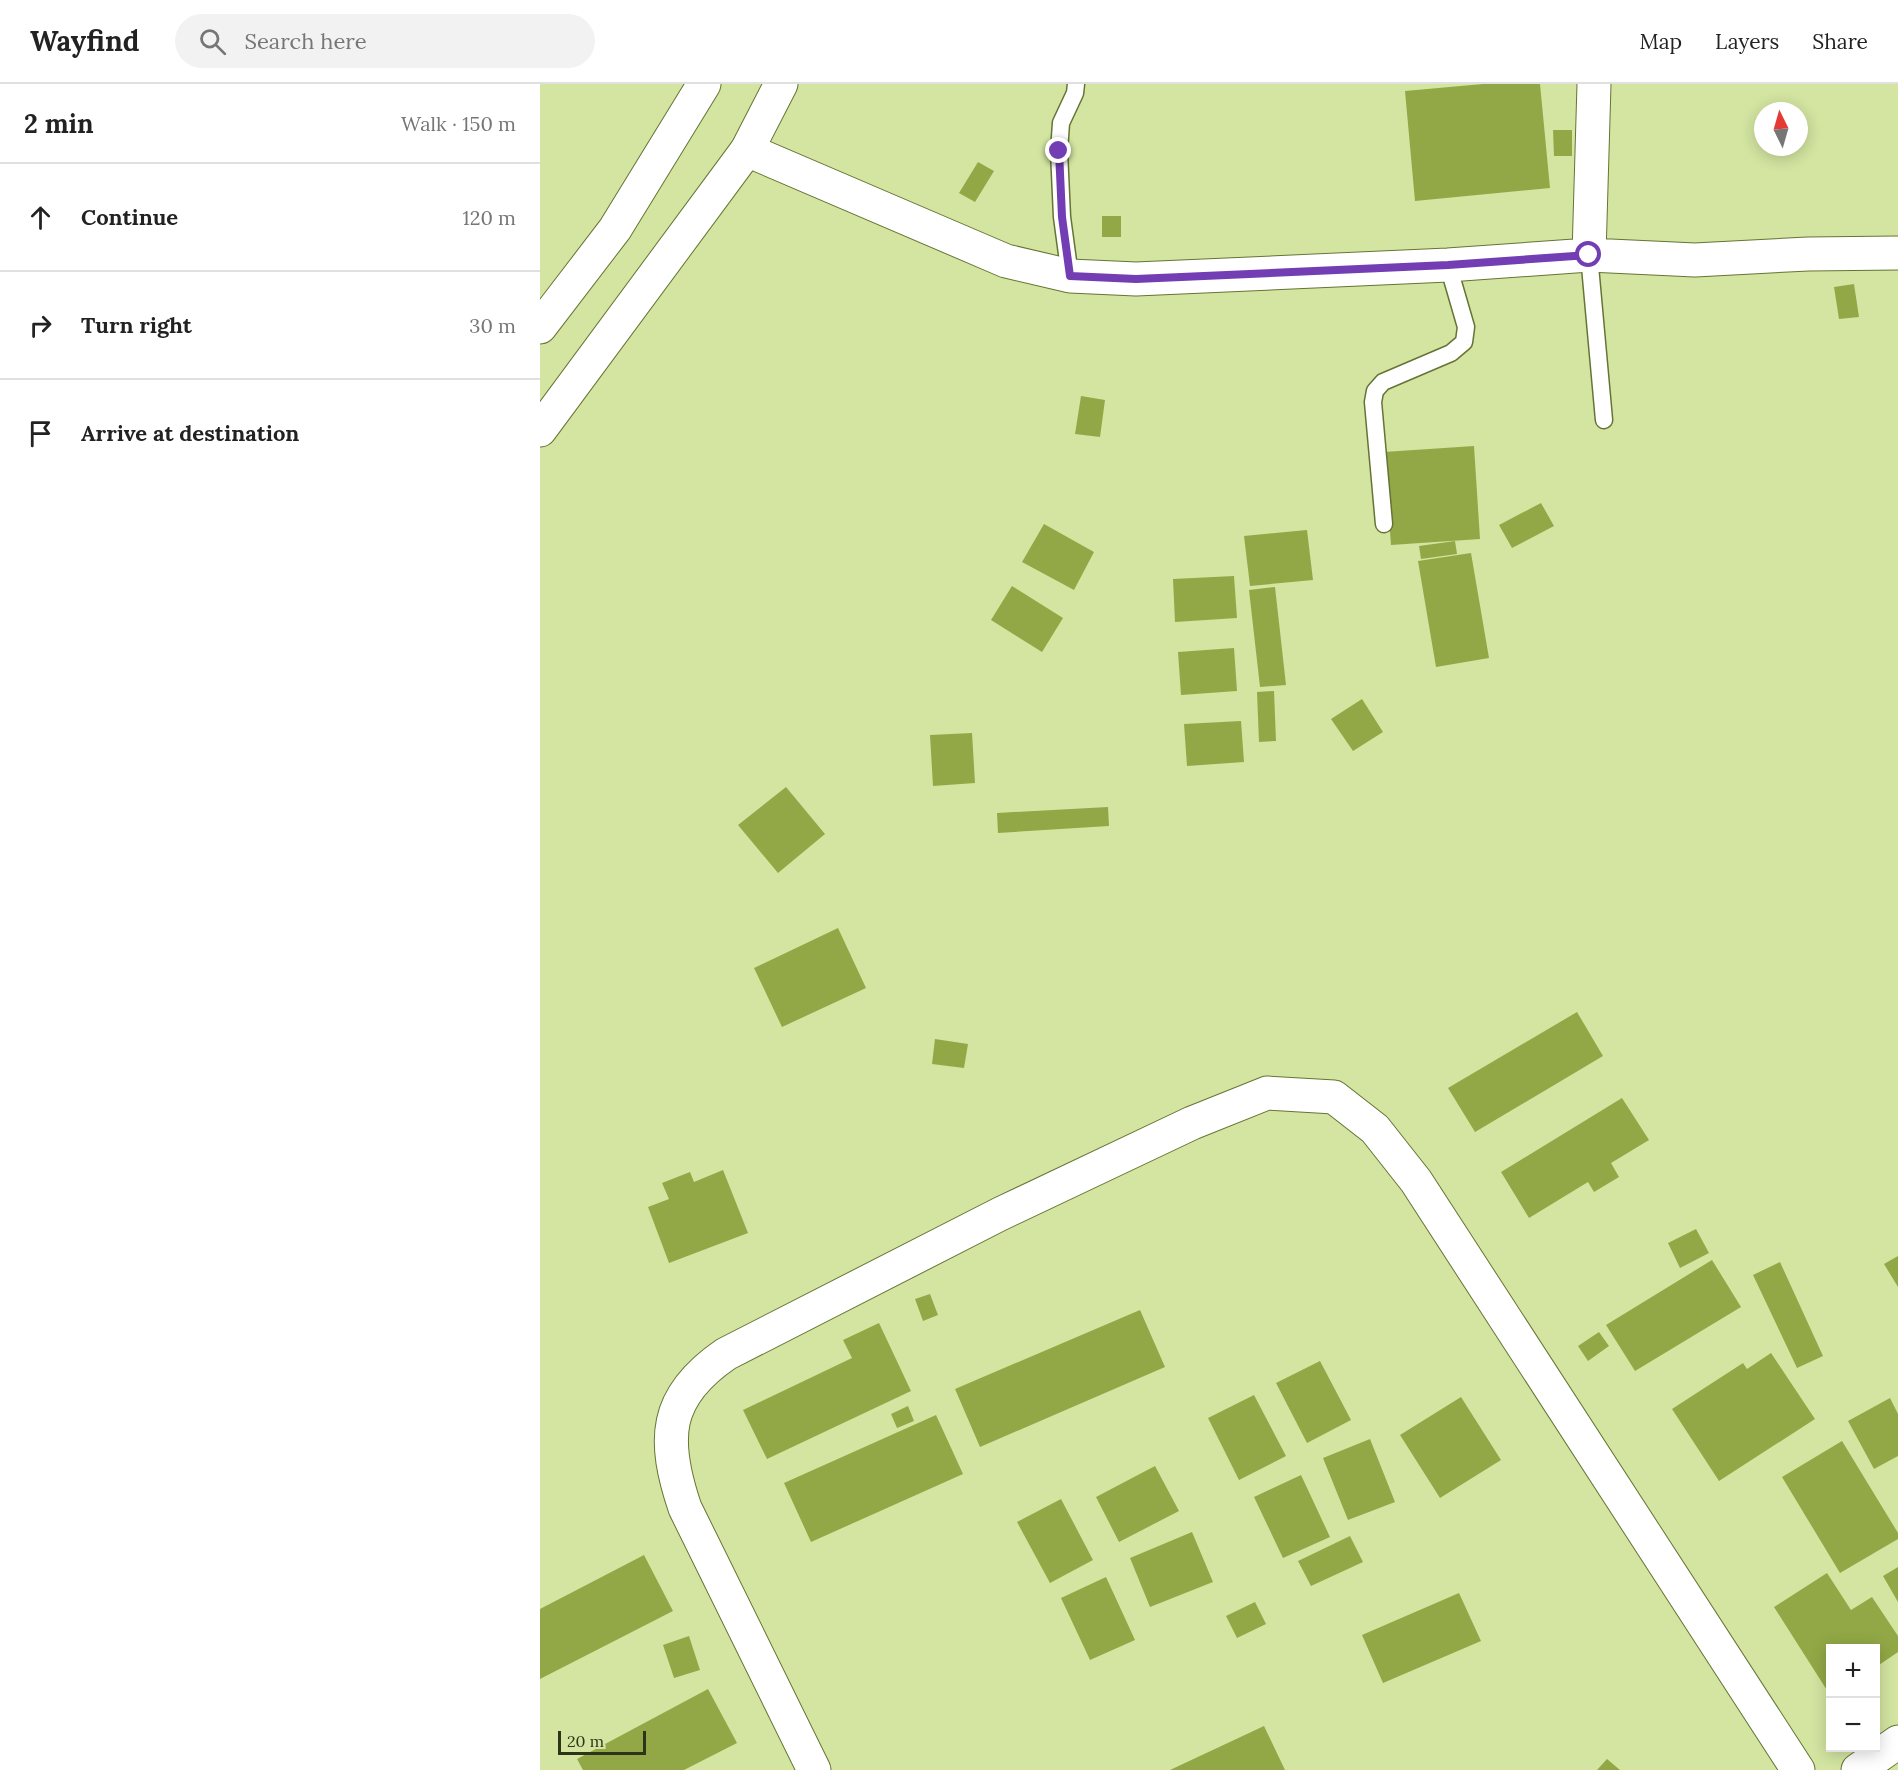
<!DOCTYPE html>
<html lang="en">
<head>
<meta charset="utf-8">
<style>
	:root { --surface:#fff; --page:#f2f2f2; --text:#222; --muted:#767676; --line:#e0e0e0 }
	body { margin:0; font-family:Lora,serif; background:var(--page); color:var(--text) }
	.controls { position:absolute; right:18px; bottom:18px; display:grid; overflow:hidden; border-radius:0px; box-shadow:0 3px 15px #0003 }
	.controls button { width:54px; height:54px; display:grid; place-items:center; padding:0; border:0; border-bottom:2px solid var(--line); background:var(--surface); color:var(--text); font:30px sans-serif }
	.compass { position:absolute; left:1214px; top:18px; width:54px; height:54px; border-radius:50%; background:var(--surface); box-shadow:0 3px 15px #0003; rotate:355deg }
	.scale { position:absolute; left:18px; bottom:15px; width:88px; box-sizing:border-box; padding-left:6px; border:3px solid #2e3419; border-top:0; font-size:16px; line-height:21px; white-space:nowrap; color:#2e3419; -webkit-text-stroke:4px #d3e5a1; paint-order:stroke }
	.stop { position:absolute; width:18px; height:18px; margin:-14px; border:4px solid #733db4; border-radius:50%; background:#fff }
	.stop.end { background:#733db4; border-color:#fff; box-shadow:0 2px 6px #0008 }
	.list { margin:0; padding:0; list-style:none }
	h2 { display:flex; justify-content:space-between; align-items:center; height:78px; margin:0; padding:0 24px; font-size:26px }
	h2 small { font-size:20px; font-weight:400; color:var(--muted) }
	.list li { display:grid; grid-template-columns:39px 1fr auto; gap:18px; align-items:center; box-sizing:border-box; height:108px; padding:0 24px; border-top:2px solid var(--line) }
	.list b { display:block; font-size:22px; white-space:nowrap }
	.list em { font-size:20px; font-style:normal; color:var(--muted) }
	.icon { flex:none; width:33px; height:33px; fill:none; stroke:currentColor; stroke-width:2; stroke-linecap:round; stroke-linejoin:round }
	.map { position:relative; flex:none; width:1358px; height:1686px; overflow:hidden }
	header { display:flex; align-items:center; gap:36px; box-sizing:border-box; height:84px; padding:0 30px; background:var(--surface); border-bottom:2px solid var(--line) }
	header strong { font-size:28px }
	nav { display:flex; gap:33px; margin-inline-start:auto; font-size:21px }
	.search { width:420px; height:54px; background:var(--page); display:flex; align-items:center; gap:15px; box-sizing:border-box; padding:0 21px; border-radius:33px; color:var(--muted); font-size:22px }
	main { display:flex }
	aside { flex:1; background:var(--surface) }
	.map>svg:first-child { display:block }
	.building { fill:#92a846 }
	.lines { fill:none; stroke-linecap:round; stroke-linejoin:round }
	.service-casing { stroke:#657434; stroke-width:19 }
	.minor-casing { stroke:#657434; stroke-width:35 }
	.tertiary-casing { stroke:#657434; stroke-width:35 }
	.service { stroke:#fff; stroke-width:16 }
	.minor { stroke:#fff; stroke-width:33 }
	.tertiary { stroke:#fff; stroke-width:33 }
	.route { stroke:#733db4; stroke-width:8 }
</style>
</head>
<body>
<header>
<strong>Wayfind</strong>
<div class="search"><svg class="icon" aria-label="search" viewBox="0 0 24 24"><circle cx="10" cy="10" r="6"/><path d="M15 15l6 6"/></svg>Search here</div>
<nav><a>Map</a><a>Layers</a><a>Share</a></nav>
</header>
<main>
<aside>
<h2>2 min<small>Walk · 150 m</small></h2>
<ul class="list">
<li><svg class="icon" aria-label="ahead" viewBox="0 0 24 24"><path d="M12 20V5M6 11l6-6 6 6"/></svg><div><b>Continue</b></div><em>120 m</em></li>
<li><svg class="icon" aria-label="right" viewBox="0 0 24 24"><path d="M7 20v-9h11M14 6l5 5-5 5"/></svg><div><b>Turn right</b></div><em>30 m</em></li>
<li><svg class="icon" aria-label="arrive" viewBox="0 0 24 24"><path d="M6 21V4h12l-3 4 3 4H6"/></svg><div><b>Arrive at destination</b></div></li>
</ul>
</aside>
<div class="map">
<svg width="1358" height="1686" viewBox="0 0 1358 1686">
	<rect width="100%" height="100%" fill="#d3e5a1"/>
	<path class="building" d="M943,0h57l10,104 -135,13 -10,-110z
		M1013,46h19v26h-18z
		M438,78l16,9 -19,31 -16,-9z
		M562,132h19v21h-19z
		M1314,200l5,33 -20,2 -5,-32z
		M541,312l24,4 -5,37 -25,-3z
		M934,362l6,93 -89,6 -7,-93z
		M1001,419l13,23 -42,22 -13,-23z
		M504,440l50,28 -20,38 -52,-28z
		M767,446l6,50 -63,6 -6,-50z
		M915,457l2,13 -36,5 -2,-13z
		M931,469l18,105 -53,9 -18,-106z
		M694,492l3,42 -62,4 -2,-43z
		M472,502l51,32 -21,34 -51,-32z
		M735,503l11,98 -26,2 -11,-97z
		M694,564l3,43 -56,4 -3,-43z
		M734,607l2,50 -17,1 -2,-50z
		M822,615l21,33 -30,19 -22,-32z
		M701,637l3,41 -57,4 -3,-42z
		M432,649l3,50 -42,3 -3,-51z
		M246,703l39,47 -47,39 -40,-48z
		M568,723l1,19 -111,7 -1,-20z
		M298,844l28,60 -84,39 -28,-59z
		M1037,928l26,44 -128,76 -27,-44z
		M395,955l33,5 -4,24 -32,-4z
		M1082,1014l27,42 -38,23 8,14 -25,15 -6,-10 -59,36 -28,-46z
		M183,1086l25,63 -79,30 -21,-56 21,-8 -7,-16 28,-11 4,10z
		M1156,1145l13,24 -29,15 -12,-25z
		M1358,1172v31l-14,-23z
		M1172,1176l29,47 -106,64 -29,-46z
		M1240,1178l43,94 -26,12 -44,-93z
		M390,1210l8,21 -15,6 -8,-22z
		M600,1226l25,57 -185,80 -25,-58z
		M339,1239l32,68 -144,68 -24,-49 109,-52 -9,-18z
		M1059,1248l10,14 -21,15 -10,-15z
		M1231,1269l44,66 -96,62 -47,-72 71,-46 4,6z
		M780,1277l31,59 -44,23 -31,-60z
		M714,1311l32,61 -47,24 -31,-62z
		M921,1313l40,63 -61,38 -40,-63z
		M1350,1314l8,16v42l-24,13 -26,-48z
		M368,1322l6,15 -17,7 -6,-14z
		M396,1331l27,59 -152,68 -27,-59z
		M830,1355l25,63 -47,18 -25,-62z
		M1302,1357l56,92v6l-58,34 -58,-96z
		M615,1382l24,45 -60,31 -23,-45z
		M761,1391l29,62 -47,21 -29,-61z
		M521,1415l32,61 -43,23 -33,-61z
		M652,1448l21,50 -63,25 -20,-49z
		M810,1452l13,26 -52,24 -13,-25z
		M104,1471l29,56 -133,68v-70z
		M1358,1483v35l-15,-26z
		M1287,1489l24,37 21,-13 26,39v16l-22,15v-19h-46v47l-56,-88z
		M566,1493l29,63 -45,20 -29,-62z
		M919,1509l22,48 -98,42 -21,-48z
		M715,1518l11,22 -29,14 -11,-22z
		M149,1552l11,34 -26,8 -11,-33z
		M168,1605l29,54 -53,27h-101l-6,-11z
		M724,1642l21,44h-115z
		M1067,1675l13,11h-23z"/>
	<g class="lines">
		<defs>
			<path id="service" d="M1049,171l15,165
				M530,192l-8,-59 -3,-66 2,-28 14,-30 1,-9
				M844,440l-11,-122 2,-11 8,-9 68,-29 13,-11 2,-15 -18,-62"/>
			<path id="minor" d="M207,66l259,111 64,15 66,3 312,-14 141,-10 5,-171
				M1049,171l106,5 113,-6 90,-1
				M274,1686l-129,-262c-23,-68 -22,-111 41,-154l274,-140 192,-91 75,-30 67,4 41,32 41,52 382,589
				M1318,1686l40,-28"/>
			<path id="tertiary" d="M0,243l75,-98 89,-145
				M0,346l207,-280 34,-66"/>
		</defs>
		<use href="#service" class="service-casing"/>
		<use href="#minor" class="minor-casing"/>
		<use href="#tertiary" class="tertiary-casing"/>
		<use href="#service" class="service"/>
		<use href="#minor" class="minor"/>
		<use href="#tertiary" class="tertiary"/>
	</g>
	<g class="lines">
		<path class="route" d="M519,67l3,66 8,59 66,3 312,-14 141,-10"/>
	</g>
</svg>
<div class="controls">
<button>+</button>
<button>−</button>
</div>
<svg class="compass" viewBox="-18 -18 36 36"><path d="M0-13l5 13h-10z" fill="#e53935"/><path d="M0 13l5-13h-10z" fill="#767676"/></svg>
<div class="scale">20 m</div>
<div class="stop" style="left:1049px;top:171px"></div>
<div class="stop end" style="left:519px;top:67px"></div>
</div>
</main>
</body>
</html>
